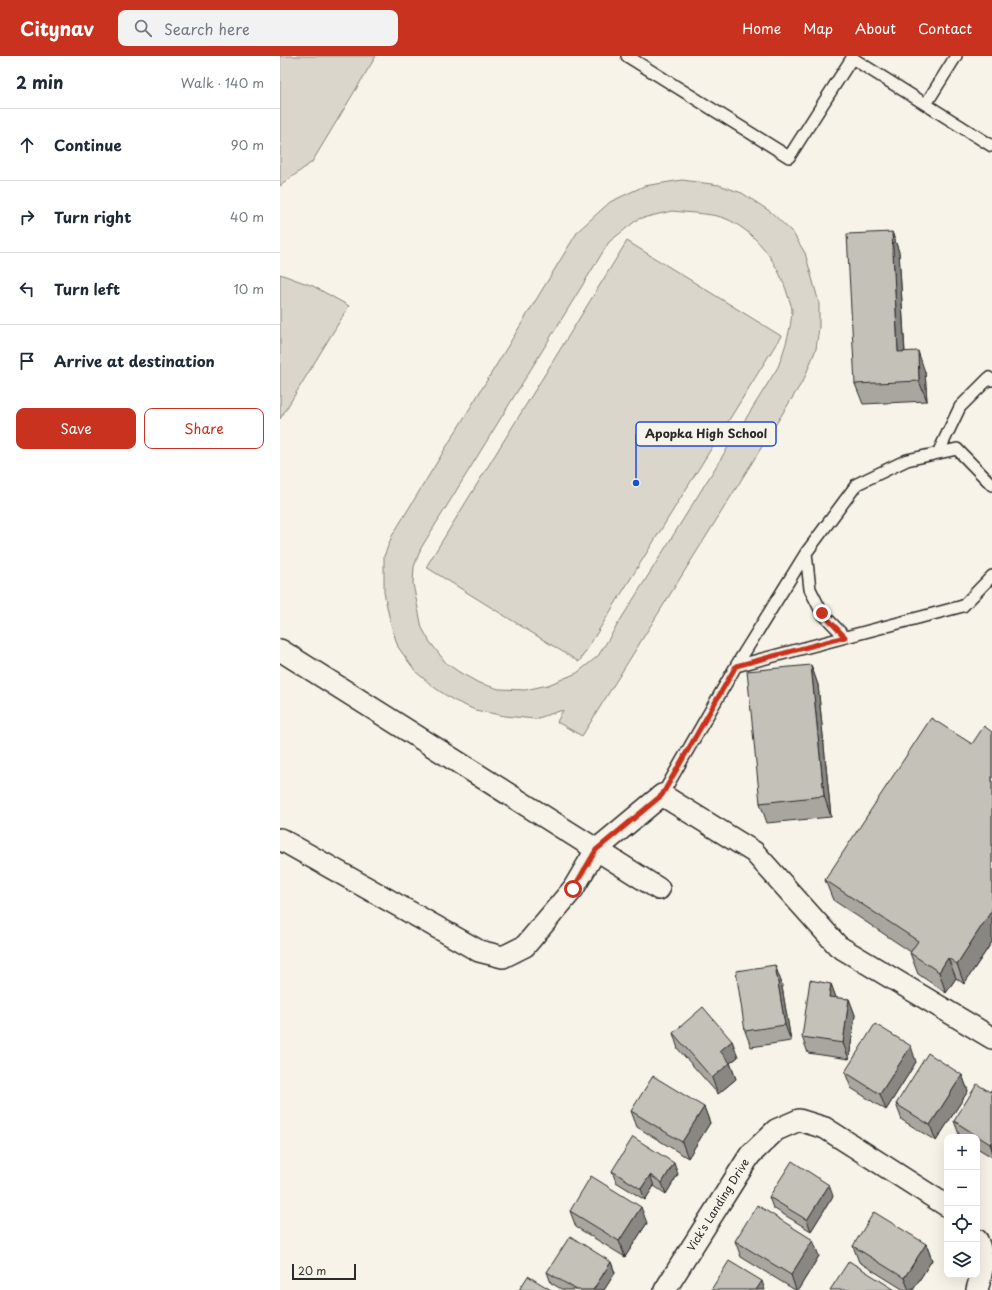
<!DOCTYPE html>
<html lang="en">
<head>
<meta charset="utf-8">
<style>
	:root { --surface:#fff; --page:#f2f2f3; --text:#1f2937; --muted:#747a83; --line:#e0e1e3; --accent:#c8321e }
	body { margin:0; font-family:"Playpen Sans",sans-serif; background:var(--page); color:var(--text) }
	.controls { position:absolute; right:12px; bottom:12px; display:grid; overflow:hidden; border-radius:8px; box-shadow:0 4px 16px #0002 }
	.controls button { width:36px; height:36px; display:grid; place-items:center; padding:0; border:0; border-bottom:1px solid var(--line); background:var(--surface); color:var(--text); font:20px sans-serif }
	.scale { position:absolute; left:12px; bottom:10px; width:64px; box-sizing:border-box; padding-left:4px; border:2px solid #2b2b2b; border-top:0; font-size:11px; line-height:14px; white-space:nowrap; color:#2b2b2b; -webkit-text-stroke:3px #f7f3e8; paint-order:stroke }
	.stop { position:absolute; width:12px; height:12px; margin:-9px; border:3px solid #c8321e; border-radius:50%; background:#fff }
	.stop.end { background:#c8321e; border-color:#fff; box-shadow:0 1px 4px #0008 }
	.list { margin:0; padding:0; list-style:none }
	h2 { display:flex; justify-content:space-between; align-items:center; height:52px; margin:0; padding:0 16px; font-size:17px }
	h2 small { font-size:13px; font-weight:400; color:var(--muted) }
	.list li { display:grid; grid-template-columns:26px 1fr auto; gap:12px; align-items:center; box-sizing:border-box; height:72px; padding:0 16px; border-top:1px solid var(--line) }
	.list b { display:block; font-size:15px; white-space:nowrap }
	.list em { font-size:13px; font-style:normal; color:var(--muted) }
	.actions { display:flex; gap:8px; padding:12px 16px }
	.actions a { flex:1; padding:9px 0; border:1px solid var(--accent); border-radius:8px; text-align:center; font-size:14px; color:var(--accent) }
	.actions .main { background:var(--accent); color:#fff }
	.icon { flex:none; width:22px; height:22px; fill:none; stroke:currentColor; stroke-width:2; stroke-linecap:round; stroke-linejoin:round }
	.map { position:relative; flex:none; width:712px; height:1234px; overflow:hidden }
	header { display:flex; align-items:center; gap:24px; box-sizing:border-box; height:56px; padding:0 20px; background:var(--accent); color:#fff }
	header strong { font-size:19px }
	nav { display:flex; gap:22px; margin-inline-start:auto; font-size:14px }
	.search { width:280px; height:36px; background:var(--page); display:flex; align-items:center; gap:10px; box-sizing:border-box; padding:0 14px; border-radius:8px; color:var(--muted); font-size:15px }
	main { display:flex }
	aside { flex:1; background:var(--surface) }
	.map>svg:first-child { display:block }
	.green { fill:#dad6cc; stroke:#82807c; fill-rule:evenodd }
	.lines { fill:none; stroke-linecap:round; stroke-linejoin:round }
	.service-casing { stroke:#2b2b2b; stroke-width:14 }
	.minor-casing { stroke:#2b2b2b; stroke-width:24 }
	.service { stroke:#f7f3e8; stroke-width:11 }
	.minor { stroke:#f7f3e8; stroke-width:21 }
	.wall { fill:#a9a69f; stroke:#2b2b2b }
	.shaded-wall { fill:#898782; stroke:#2b2b2b }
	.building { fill:#c4c1b9; stroke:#2b2b2b }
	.route { stroke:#c8321e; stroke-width:5 }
	.labels { text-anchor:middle; stroke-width:3; stroke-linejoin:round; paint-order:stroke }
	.street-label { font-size:11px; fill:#2b2b2b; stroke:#f7f3e8 }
	.leader { fill:none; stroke:#1d4ed8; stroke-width:1.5 }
	.callout-dot { fill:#1d4ed8; stroke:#f7f3e8; stroke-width:1.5 }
	.callout { fill:#f7f3e8; stroke:#1d4ed8; stroke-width:1.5 }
	.callout-label { font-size:12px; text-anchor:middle; font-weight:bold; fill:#2b2b2b }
</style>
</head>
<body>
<header>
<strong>Citynav</strong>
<div class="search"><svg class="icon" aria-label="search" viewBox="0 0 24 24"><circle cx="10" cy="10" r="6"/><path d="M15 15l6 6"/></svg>Search here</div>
<nav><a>Home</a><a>Map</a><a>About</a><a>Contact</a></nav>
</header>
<main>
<aside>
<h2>2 min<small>Walk · 140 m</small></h2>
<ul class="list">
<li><svg class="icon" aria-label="ahead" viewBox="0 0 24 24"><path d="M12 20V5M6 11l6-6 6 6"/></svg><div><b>Continue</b></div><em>90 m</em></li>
<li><svg class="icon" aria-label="right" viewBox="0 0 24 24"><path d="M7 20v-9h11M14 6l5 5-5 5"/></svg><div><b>Turn right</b></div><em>40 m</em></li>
<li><svg class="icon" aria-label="left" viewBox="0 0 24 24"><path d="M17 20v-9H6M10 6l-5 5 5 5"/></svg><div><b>Turn left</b></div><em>10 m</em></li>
<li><svg class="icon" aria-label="arrive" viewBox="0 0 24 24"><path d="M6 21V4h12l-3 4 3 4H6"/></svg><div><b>Arrive at destination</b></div></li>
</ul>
<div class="actions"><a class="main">Save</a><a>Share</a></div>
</aside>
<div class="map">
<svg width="712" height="1234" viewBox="0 0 712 1234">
	<rect width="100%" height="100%" fill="#f7f3e8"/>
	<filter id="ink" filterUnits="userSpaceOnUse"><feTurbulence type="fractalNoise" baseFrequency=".025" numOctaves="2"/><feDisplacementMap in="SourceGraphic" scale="8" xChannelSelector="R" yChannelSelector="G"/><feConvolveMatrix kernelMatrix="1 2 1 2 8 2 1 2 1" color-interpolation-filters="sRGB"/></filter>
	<g filter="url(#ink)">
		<path class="green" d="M0,0h96l-64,106 -32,24z
			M402,124l37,5 23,8 29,19 22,21 12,20 14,50v24l-3,22 -12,30 -222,357 -25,-14 6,-12 -28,9 -30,-3 -30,-6 -22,-10 -18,-12 -19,-16 -18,-25 -8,-26 -6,-29v-36l8,-20 186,-305 32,-29 34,-16zM392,155c16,2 43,2 57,9 30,15 50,45 59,76 1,4 4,10 4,14 -1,20 -7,38 -14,57l-180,289 -21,17 -29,12 -23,5 -26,-1 -20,-6 -20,-11 -13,-9 -16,-21 -8,-14 -9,-44 1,-17 7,-19 188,-306 29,-23z
			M347,185l154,95 -202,326 -153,-95z
			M0,218l33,12 36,20 -69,113z"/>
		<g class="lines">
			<defs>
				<path id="service" d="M347,0l162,101 63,-99 140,88
					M646,48l30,-48
					M658,397l22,-46 29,-29 3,2
					M526,497l4,36 12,24 23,24
					M456,610l227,-60 29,-30
					M382,739l74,-129 70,-113 51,-69 50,-24 50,-11 35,36"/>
				<path id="minor" d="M0,594l379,239
					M0,783l199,112 24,6 22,-11 48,-57 23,-39 66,-55 92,57 84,94 154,92
					M385,1234l85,-135 26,-25 23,-10 26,8 122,78
					M697,1234c6,-20 8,-31 0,-50"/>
			</defs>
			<use href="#service" class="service-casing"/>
			<use href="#minor" class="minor-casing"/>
			<use href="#service" class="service"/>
			<use href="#minor" class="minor"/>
		</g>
		<path class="wall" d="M612,176l7,20 6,100 20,20 2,29 -64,3 -8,-20z
			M531,609l7,20 13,132 -64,6 -7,-20z
			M712,676v210l-28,42 -8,-6 -10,15 -28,-19 -8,-21 1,-1 -78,-52 -8,-20 147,-136z
			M501,925l10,60 -40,6 -6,-16z
			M551,928l5,14 13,1 6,16 -6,44 -41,-6 -6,-16z
			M393,977l59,8 6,16 -8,6 6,16 -18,15 -40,-45z
			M636,1006l-30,48 -35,-22 -6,-16z
			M682,1019l6,16 -32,50 -34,-21 -6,-16z
			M712,1033v68l-15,-9v-11h-17l-6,-16 36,-29z
			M424,1051l6,16 -22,35 -51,-31 -6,-16z
			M332,1115l66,3 -12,20 -12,-8 -9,14 -29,-18z
			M553,1140l-22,35 -38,-23 -4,-11z
			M290,1155l77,12 -22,34 -49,-30z
			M455,1185l84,15 -21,34h-3l-54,-33z
			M646,1188l6,16 -19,30h-9l-45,-28 -6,-16z
			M331,1206l4,11 -11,17h-41l-12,-7 -4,-11z"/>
		<path class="shaded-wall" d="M612,176l7,20 7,121 -8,-21z
			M638,295l7,21 2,29 -8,-20z
			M531,609l7,20 13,132 -7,-21z
			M712,854v32l-28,42 -7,-20z
			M668,902l8,20 -10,15 -7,-21z
			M495,909l6,16 10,60 -6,-16z
			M551,928l6,16 -8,-3z
			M569,943l6,16 -6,44 -6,-16z
			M452,985l6,16 -8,6 6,16 -18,15 -6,-16 8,-27z
			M631,990l5,16 -30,48 -6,-16z
			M682,1019l6,16 -32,50 -6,-16z
			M424,1051l6,16 -22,35 -6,-16z
			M712,1084v10l-2,-6z
			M394,1107l4,11 -12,20 -4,-11z
			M370,1119l4,11 -9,14 -4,-11z
			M549,1129l4,11 -22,35 -4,-11z
			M361,1151l6,16 -22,34 -6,-16z
			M533,1184l6,16 -21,34h-2l-5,-15z
			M646,1188l6,16 -19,30h-4l-5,-12z
			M331,1206l4,11 -11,17h-11z
			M482,1225l3,9h-9z"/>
		<path class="building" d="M612,176l6,120 20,-1 1,30 -64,3 -8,-150z
			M531,609l13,131 -64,7 -13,-132z
			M651,662l41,26 12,-18 8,6v178l-35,54 -9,-6 -9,14 -29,-19 8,-12 -93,-61z
			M495,909l10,60 -40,6 -9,-60z
			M530,924l21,4 -2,13 20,2 -6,44 -41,-6z
			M423,951l29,34 -12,10 10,12 -18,15 -39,-45z
			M595,968l36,22 -31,48 -35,-22z
			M648,997l34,22 -32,50 -34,-21z
			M373,1020l51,31 -22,35 -51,-31z
			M697,1028l13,8 2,-3v51l-2,4 -36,-23z
			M353,1081l41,26 -12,20 -12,-8 -9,14 -29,-18z
			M512,1105l37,24 -22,35 -38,-23z
			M311,1120l50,31 -22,34 -49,-30z
			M477,1149l56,35 -22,35 -56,-34z
			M594,1156l52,32 -22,34 -51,-32z
			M290,1180l41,26 -18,28h-16l-30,-18z
			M449,1205l33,20 -6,9h-45z
			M569,1205l46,29h-65z
			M248,1220l23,14h-32z"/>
	</g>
	<g class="lines" filter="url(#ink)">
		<path class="route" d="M293,833l23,-39 66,-55 74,-129 109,-29 -23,-24"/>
	</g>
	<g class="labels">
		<g class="street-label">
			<text transform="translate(438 1149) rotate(-58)" y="4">Vick's Landing Drive</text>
		</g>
	</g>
	<path class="leader" d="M356 427L356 378"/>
	<circle class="callout-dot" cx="356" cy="427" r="4"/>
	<rect class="callout" x="356" y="366" width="140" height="24" rx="4"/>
	<g class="callout-label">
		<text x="426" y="382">Apopka High School</text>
	</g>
</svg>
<div class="controls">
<button>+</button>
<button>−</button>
<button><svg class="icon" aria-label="locate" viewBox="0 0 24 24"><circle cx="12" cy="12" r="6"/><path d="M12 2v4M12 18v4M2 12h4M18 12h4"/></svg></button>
<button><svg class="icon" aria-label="layers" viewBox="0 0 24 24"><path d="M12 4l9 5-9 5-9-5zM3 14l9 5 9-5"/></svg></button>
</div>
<div class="scale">20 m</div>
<div class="stop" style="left:293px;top:833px"></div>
<div class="stop end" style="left:542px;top:557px"></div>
</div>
</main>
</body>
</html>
